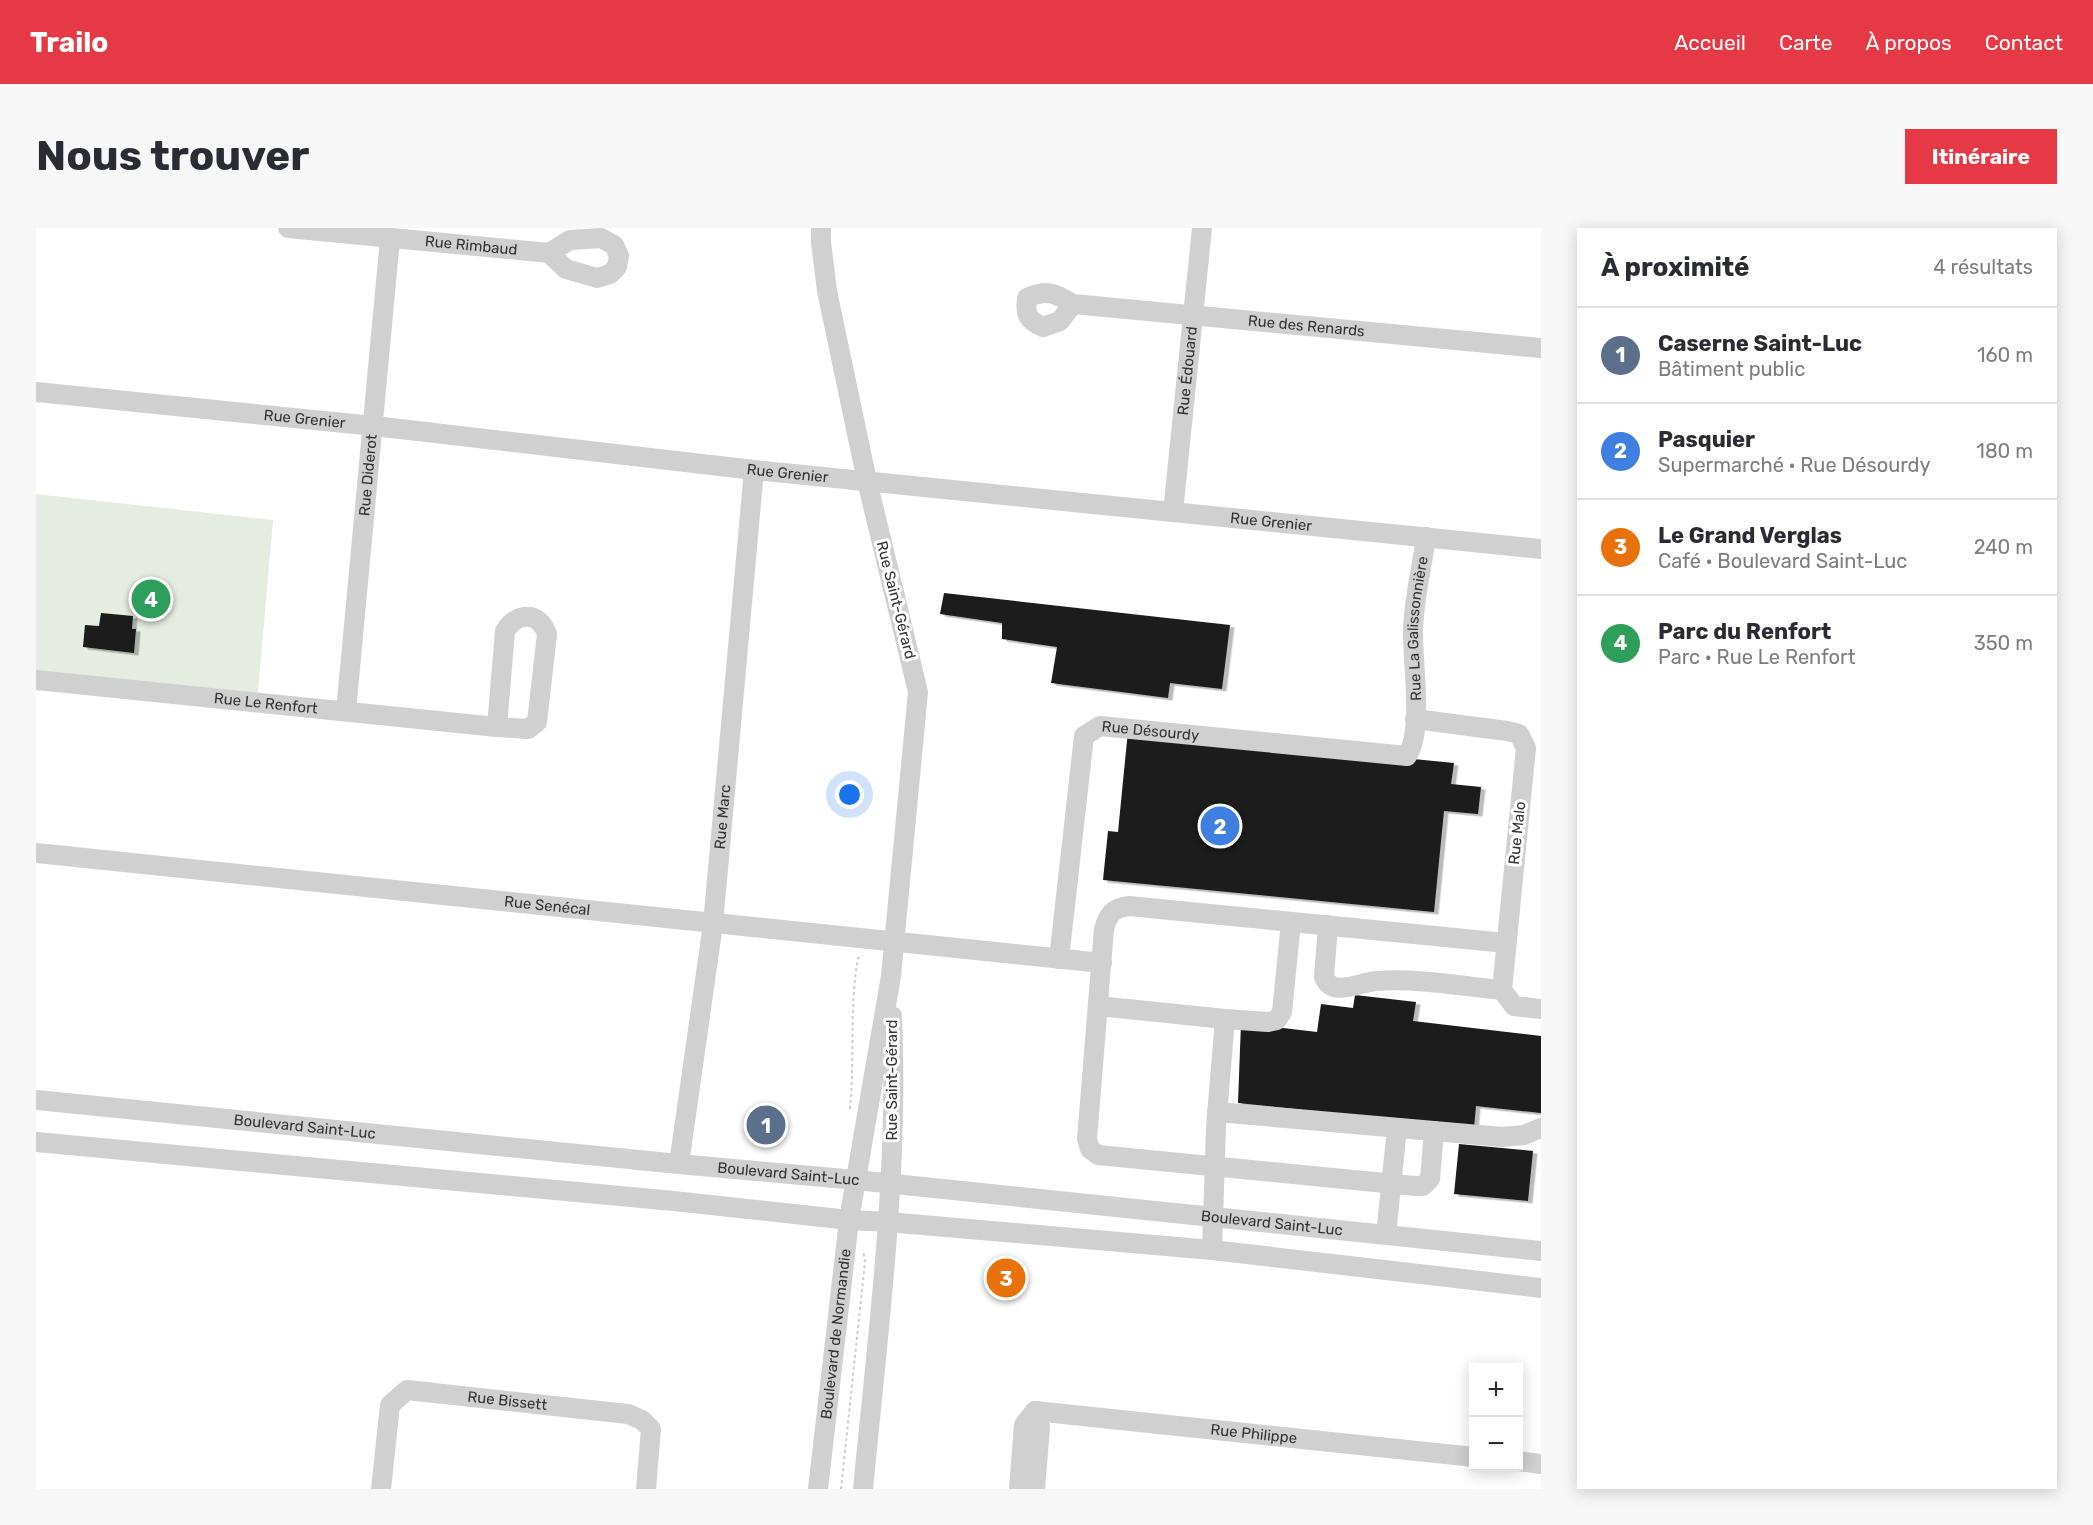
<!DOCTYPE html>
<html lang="fr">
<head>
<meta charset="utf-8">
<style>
	:root { --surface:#fff; --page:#f7f7f7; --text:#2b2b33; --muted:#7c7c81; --line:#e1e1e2; --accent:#e63946 }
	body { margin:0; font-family:Rubik,sans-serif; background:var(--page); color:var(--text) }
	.controls { position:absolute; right:18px; bottom:18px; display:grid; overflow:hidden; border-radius:0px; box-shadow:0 3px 15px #0003 }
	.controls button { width:54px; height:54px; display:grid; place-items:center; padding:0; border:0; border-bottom:2px solid var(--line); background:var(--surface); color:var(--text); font:30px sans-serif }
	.you { position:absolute; left:814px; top:567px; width:21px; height:21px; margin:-15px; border:4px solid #fff; border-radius:50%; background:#1a73e8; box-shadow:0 0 0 9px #1a73e833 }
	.badge { display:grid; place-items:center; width:39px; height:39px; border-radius:50%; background:var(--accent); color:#fff; font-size:20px; font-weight:700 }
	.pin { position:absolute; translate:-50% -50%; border:3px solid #fff; box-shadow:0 2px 6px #0006 }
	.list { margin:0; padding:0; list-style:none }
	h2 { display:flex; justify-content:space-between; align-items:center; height:78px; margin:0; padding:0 24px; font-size:26px }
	h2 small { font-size:20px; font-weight:400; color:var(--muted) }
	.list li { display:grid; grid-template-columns:39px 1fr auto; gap:18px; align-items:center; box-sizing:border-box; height:96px; padding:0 24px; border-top:2px solid var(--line) }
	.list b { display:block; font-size:22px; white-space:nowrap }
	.list p { margin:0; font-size:20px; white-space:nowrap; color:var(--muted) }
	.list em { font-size:20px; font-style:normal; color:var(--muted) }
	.map { position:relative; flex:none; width:1505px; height:1261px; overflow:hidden; border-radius:0px }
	header { display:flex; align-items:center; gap:36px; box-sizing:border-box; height:84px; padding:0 30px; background:var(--accent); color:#fff }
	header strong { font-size:28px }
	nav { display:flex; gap:33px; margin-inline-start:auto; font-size:21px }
	.intro { display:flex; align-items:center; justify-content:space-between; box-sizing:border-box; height:144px; padding:0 36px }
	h1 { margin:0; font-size:42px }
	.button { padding:15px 27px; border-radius:0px; background:var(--accent); color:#fff; font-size:21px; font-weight:700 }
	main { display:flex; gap:36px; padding:0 36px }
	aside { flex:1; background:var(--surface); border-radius:0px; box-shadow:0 3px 15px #0003 }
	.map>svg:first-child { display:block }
	.green { fill:#e6ecdf }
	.building { fill:#1a1a1a; filter:url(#shadow) }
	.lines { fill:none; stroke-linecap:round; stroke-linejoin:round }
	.path { stroke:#cdcdcd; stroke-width:2; stroke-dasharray:3 3; stroke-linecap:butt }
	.minor { stroke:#d0d0d0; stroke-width:20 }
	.labels { text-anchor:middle; stroke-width:6; stroke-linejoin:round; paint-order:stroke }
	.street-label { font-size:15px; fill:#333; stroke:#fff }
</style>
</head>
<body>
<header>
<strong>Trailo</strong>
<nav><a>Accueil</a><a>Carte</a><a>À propos</a><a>Contact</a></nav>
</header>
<div class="intro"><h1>Nous trouver</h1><a class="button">Itinéraire</a></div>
<main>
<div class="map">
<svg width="1505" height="1261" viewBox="0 0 1505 1261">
	<defs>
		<filter id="shadow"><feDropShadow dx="4.5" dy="2.5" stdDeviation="0" flood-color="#0004"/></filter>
	</defs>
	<rect width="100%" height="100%" fill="#fff"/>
	<path class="green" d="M0,266l237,26 -16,183 -221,-25z"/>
	<path class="building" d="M908,365l286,32 -8,64 -52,-6 -2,15 -117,-15 6,-36 -55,-8v-16l-62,-9z
		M65,385l32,3 -1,13h4l-2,24 -51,-6 2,-22 14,1z
		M1092,503l326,32 -3,21 30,3 -3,27 -34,-3 -10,101 -331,-32 5,-49 10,1z
		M1319,767l61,7 -3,19 128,15v77l-65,-7 -2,22 -236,-25 3,-80 76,9 4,-28 32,4z
		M1423,916l74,7 -5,50 -74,-7z"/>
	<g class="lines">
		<path class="path" d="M814,881c5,-51 -1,-101 8,-151l5,-2
			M805,1261l24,-227 -2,-12"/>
		<g class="minor">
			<path id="s1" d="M252,0l261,25 21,-13 31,-2 13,7 5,11 -2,11 -7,7 -13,4 -31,-9 -17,-16"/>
			<path id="s2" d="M1037,76l-13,17 -17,6c-16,-7 -18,-13 -16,-29 20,-9 28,-5 46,6l468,44"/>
			<path id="s3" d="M0,164l338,34 380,44 787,79"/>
			<path id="s4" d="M1137,284l29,-284"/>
			<path id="s5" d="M0,452l461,47 31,2 9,-7 10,-88c-8,-23 -30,-22 -42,-3l-8,96"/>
			<path id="s6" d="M310,483l44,-472"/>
			<path d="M1379,491l92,12 12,3 7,14 -24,242 12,16 27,3"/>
			<path id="s7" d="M0,625l1066,110"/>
			<path d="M1292,697l-4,52c8,21 36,5 53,4 41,-3 84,5 125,9"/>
			<path id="s8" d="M1023,731l25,-223 16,-10 307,30c17,-25 5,-95 6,-127 1,-30 9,-62 13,-92"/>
			<path d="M1062,778l127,13 -9,108 -4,123"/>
			<path d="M1189,791l43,3 9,-2 5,-8 9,-90"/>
			<path id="s9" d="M0,872l643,64 177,16 685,71"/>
			<path d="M1181,884l285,25 22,-2 17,-7"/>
			<path d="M1398,903l-4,48 -7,7h-8l-317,-31 -8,-6 -3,-10 17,-210c4,-15 9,-21 25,-23l377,37"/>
			<path d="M0,914l638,59 175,19 39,2 324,28 329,38"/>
			<path id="s10" d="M643,936l34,-240 41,-454"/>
			<path d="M1350,1007l11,-107"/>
			<path id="s11" d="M999,1183l439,46"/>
			<path d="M1482,1233l23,3"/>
			<path id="s12" d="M345,1261l9,-84 17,-15 221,24 14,6 9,9 -5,60"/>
			<path id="s13" d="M782,1261l31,-269 42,-244 27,-284 -51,-211 -40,-190 -6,-49v-14"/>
			<path d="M827,1261c15,-157 36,-315 29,-473"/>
			<path d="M983,1261l5,-64 11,-14 5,16 -5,62"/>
		</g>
	</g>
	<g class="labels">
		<g class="street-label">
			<text dy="5" stroke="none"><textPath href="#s1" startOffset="184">Rue Rimbaud</textPath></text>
			<text dy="5" stroke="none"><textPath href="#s2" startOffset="360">Rue des Renards</textPath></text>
			<text dy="5" stroke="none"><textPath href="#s4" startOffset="142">Rue Édouard</textPath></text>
			<text dy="5" stroke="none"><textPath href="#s3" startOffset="270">Rue Grenier</textPath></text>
			<text dy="5" stroke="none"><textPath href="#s3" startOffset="756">Rue Grenier</textPath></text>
			<text dy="5" stroke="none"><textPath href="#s6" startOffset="237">Rue Diderot</textPath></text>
			<text dy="5" stroke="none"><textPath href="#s3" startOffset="1242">Rue Grenier</textPath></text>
			<text transform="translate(860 372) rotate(76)" y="5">Rue Saint-Gérard</text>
			<text dy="5" stroke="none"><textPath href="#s8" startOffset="681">Rue La Galissonnière</textPath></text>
			<text dy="5" stroke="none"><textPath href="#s5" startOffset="231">Rue Le Renfort</textPath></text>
			<text dy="5" stroke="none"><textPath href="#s8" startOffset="294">Rue Désourdy</textPath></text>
			<text dy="5" stroke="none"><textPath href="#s10" startOffset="350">Rue Marc</textPath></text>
			<text transform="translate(1481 605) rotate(-84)" y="5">Rue Malo</text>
			<text dy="5" stroke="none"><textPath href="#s7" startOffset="514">Rue Senécal</textPath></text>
			<text transform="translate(856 852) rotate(-90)" y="5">Rue Saint-Gérard</text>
			<text dy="5" stroke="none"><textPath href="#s9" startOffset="270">Boulevard Saint-Luc</textPath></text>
			<text dy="5" stroke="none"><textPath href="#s9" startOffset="756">Boulevard Saint-Luc</textPath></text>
			<text dy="5" stroke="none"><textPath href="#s9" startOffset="1242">Boulevard Saint-Luc</textPath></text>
			<text dy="5" stroke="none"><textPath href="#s13" startOffset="156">Boulevard de Normandie</textPath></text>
			<text dy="5" stroke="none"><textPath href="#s12" startOffset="208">Rue Bissett</textPath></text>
			<text dy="5" stroke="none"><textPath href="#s11" startOffset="220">Rue Philippe</textPath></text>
		</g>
	</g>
</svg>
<div class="controls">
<button>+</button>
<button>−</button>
</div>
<div class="you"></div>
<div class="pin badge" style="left:730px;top:897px;background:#5c6f8a">1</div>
<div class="pin badge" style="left:1184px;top:598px;background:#3f7fe0">2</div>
<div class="pin badge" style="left:970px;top:1050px;background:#e8710a">3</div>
<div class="pin badge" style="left:115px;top:371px;background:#2e9e5b">4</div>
</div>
<aside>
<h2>À proximité<small>4 résultats</small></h2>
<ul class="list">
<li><span class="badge" style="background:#5c6f8a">1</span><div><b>Caserne Saint-Luc</b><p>Bâtiment public</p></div><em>160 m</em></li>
<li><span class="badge" style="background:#3f7fe0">2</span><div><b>Pasquier</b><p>Supermarché · Rue Désourdy</p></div><em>180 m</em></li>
<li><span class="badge" style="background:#e8710a">3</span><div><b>Le Grand Verglas</b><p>Café · Boulevard Saint-Luc</p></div><em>240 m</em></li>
<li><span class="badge" style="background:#2e9e5b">4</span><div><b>Parc du Renfort</b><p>Parc · Rue Le Renfort</p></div><em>350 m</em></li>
</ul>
</aside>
</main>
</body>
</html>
